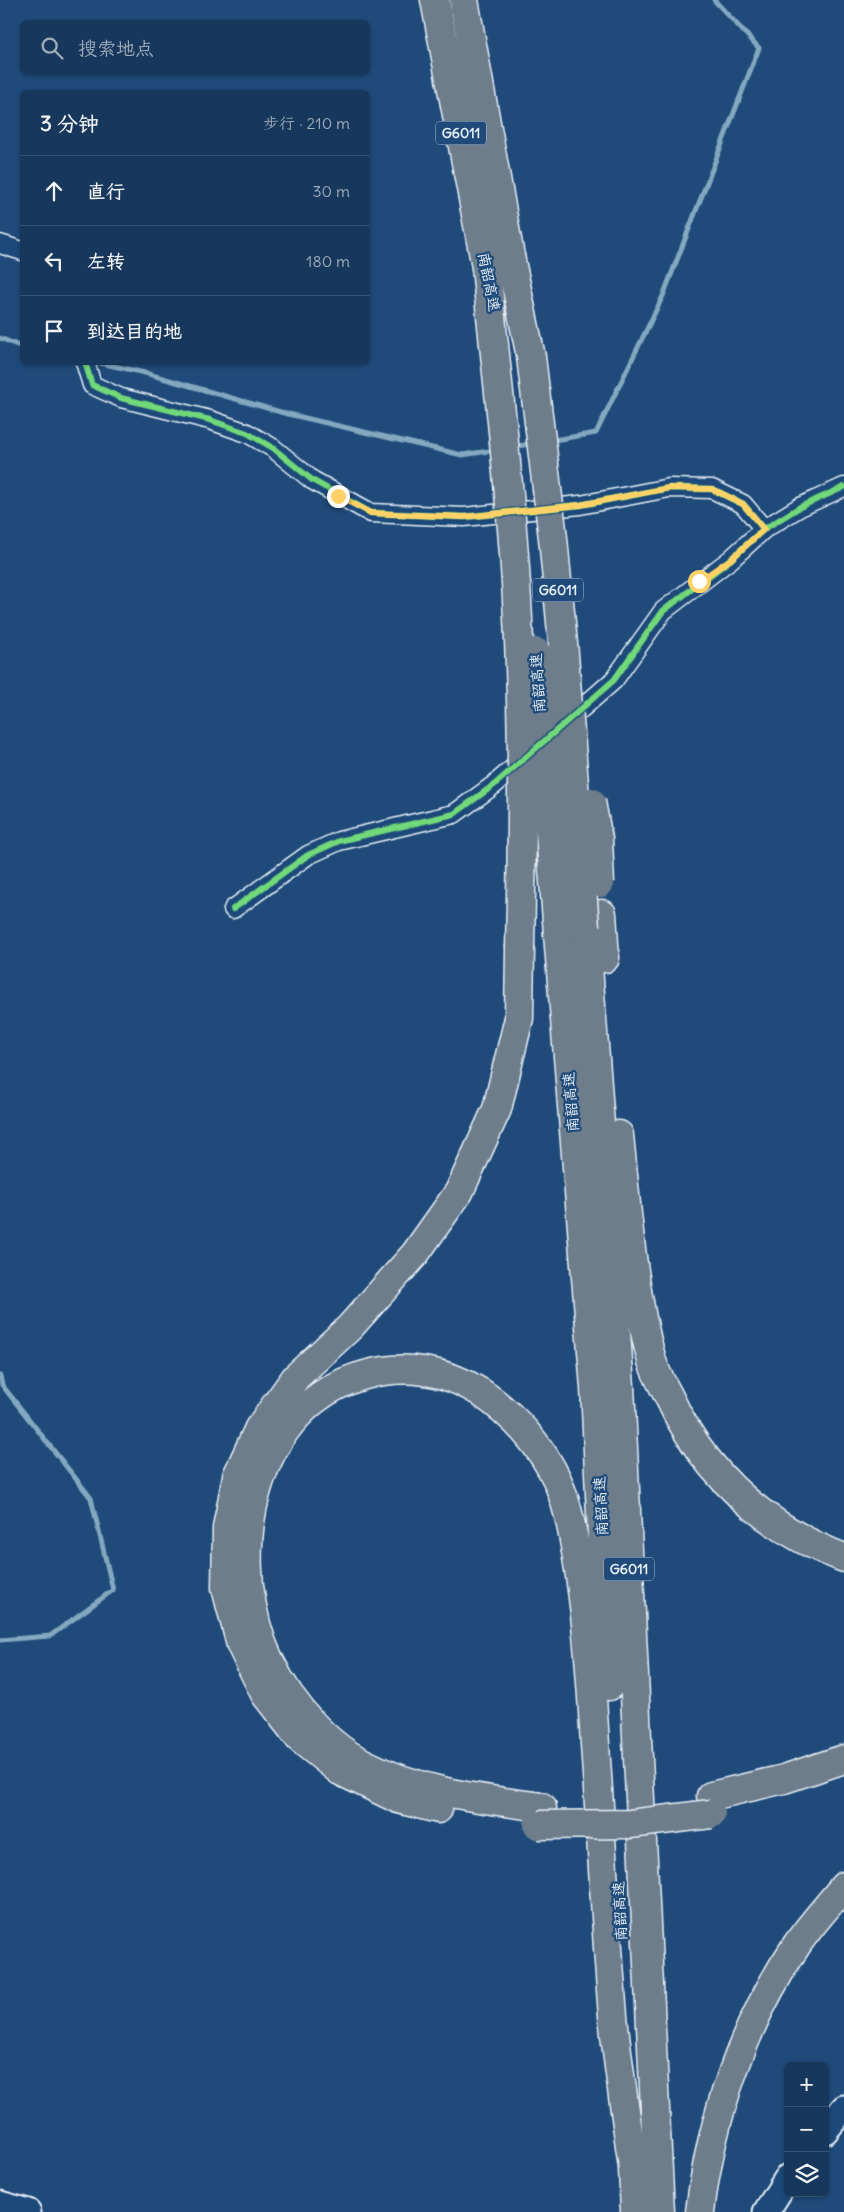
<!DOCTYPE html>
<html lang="zh">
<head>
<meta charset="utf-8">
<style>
	:root { --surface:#17385c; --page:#203f62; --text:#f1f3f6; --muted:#9eacbb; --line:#365272 }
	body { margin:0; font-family:Delius,"LXGW WenKai TC",sans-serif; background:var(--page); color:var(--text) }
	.controls { position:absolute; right:15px; bottom:15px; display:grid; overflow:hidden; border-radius:8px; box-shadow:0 1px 4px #0004 }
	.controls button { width:45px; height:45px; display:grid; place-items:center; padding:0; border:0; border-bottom:1px solid var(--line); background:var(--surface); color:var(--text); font:25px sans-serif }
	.stop { position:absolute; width:15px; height:15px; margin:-11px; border:4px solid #ffd166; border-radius:50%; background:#fff }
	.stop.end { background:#ffd166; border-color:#fff; box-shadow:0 1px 5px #0008 }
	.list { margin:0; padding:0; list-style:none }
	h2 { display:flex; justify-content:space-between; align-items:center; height:65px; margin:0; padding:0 20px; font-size:21px }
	h2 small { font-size:16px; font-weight:400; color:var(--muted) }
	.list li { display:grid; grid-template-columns:32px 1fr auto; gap:15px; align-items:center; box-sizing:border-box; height:70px; padding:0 20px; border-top:1px solid var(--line) }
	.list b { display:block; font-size:19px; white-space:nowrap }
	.list em { font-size:16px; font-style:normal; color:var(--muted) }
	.icon { flex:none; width:28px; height:28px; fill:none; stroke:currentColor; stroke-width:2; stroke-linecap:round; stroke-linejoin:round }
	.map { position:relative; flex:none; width:844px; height:2212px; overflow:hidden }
	.search { position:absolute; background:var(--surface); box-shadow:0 1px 4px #0004; left:20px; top:20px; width:350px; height:55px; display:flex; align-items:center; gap:12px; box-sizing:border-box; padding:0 18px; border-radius:8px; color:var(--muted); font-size:19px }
	.panel { position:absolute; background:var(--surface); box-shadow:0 1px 4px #0004; left:20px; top:90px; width:350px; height:275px; border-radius:8px }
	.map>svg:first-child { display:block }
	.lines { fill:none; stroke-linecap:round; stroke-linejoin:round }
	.stream { stroke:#83a8c0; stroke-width:5 }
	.street-casing { stroke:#e8f1f8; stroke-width:21 }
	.secondary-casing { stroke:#e8f1f8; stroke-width:29 }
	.highway-casing { stroke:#e8f1f8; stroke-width:31 }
	.street { stroke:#1f4a7a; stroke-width:18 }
	.secondary { stroke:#1f4a7a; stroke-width:25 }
	.highway { stroke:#6d7d8c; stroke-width:28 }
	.highway-bridge-casing { stroke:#e8f1f8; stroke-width:31; stroke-linecap:butt }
	.highway-bridge { stroke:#6d7d8c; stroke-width:28 }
	.cycleway-casing { stroke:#1f4a7a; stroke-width:9 }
	.cycleway { stroke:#71d979; stroke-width:6 }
	.route { stroke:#ffd166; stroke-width:6 }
	.labels { text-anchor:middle; stroke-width:4.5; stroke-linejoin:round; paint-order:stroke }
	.shield { fill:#1f4a7a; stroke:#acbfd2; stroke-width:1 }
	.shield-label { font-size:14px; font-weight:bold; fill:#e8f1f8 }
	.street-label { font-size:15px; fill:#e8f1f8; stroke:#1f4a7a }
</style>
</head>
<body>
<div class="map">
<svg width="844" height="2212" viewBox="0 0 844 2212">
	<rect width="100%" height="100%" fill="#1f4a7a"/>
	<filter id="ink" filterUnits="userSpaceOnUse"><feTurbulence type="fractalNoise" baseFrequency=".02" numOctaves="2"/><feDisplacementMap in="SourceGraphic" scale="10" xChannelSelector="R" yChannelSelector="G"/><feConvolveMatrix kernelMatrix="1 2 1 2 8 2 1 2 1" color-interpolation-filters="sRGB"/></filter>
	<g filter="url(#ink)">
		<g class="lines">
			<path class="stream" d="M0,338l22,9
				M96,362l49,11 139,40 178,42 34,-5
				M548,441l48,-8 67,-137 96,-248 -45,-48
				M514,447l19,-4
				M0,1376l2,9 89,113 22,92 -63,46 -50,4"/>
			<defs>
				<path id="street" d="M0,244l22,7
					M85,362l7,23 29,13 89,22 37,13 26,15 39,32 59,33 93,4 116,-12 89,-17 43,1 31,15 21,25
					M233,909l75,-54 31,-14 115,-27 40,-29 120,-105 49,-69 68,-52 33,-30 36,-22 44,-20"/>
				<path id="secondary" d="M825,2131l19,-23
					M0,2204l28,8
					M766,2212l22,-35"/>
				<path id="highway" d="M435,0l51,267
					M464,0l46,256
					M602,914l3,44
					M585,927l35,459 40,826
					M558,934l37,454 14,298
					M619,1135c8,76 13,152 33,226 3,11 10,23 16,34 36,79 95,132 176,163
					M711,1796l73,-17 60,-20
					M542,1807c-62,-8 -123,-15 -179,-44 -44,-22 -84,-74 -101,-120 -35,-97 -8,-238 103,-268 40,-11 80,-5 115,17 33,22 62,54 78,90 12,29 17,63 22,94 9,61 12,122 16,184 6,85 10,171 17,256 5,50 13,101 20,151
					M438,1809l-40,-10 -58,-28 -40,-32 -35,-45 -24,-49 -15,-57 1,-60 10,-52 22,-48 37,-51 54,-50 65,-73 44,-62 38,-83 22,-91 1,-70
					M632,2149l3,63
					M700,2212c11,-94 43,-187 96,-266 14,-21 32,-40 48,-60"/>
			</defs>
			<use href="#street" class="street-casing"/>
			<use href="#secondary" class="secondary-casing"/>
			<use href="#highway" class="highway-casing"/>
			<use href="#street" class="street"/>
			<use href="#secondary" class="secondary"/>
			<use href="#highway" class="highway"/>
			<defs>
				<path id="highway-bridge" d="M510,256l21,101 22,181 11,116 21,273
					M486,267c9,92 20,183 27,275 11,135 10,271 7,406
					M536,652l22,282
					M591,802l7,37 2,44
					M538,1825l92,-1 81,-10"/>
			</defs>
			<use href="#highway-bridge" class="highway-bridge-casing"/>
			<use href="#highway-bridge" class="highway-bridge"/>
			<defs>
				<path id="cycleway" d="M85,362l7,23 29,13 89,22 37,13 26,15 39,32 59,33 93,4 116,-12 89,-17 43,1 31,15 21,25
					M233,909l75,-54 31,-14 115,-27 40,-29 120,-105 49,-69 68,-52 33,-30 36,-22 44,-20"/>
			</defs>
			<use href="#cycleway" class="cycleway-casing"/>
			<use href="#cycleway" class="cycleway"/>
		</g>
	</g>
	<g class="lines" filter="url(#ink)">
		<path class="route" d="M338,496l33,17 93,4 116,-12 89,-17 43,1 31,15 21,25 -33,30 -32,22"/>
	</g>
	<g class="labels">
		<g class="shield">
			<rect x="436" y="121.5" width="50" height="23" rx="4"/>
			<rect x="533" y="578.5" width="50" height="23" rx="4"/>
			<rect x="604" y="1557.5" width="50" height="23" rx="4"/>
		</g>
		<g class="shield-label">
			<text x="461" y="138">G6011</text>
			<text x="558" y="595">G6011</text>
			<text x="629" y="1574">G6011</text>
		</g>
		<g class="street-label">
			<text transform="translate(489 282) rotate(79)" y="5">南韶高速</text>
			<text transform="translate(538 683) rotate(-94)" y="5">南韶高速</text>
			<text transform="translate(571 1102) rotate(-95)" y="5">南韶高速</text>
			<text transform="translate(601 1506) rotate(-93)" y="5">南韶高速</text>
			<text transform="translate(620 1911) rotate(-93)" y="5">南韶高速</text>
		</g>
	</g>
</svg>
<div class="controls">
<button>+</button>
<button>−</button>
<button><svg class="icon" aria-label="layers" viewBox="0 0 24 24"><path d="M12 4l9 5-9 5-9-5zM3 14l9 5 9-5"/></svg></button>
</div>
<div class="stop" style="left:699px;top:581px"></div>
<div class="stop end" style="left:338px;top:496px"></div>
<div class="search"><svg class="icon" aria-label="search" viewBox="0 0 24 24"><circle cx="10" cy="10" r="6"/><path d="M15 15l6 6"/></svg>搜索地点</div>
<section class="panel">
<h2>3 分钟<small>步行 · 210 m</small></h2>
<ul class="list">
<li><svg class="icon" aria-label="ahead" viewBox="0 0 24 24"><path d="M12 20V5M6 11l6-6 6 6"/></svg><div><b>直行</b></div><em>30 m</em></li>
<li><svg class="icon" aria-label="left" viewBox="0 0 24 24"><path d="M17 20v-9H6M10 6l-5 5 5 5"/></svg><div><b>左转</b></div><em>180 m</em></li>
<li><svg class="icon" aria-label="arrive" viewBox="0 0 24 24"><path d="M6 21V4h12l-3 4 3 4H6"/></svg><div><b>到达目的地</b></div></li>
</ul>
</section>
</div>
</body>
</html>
